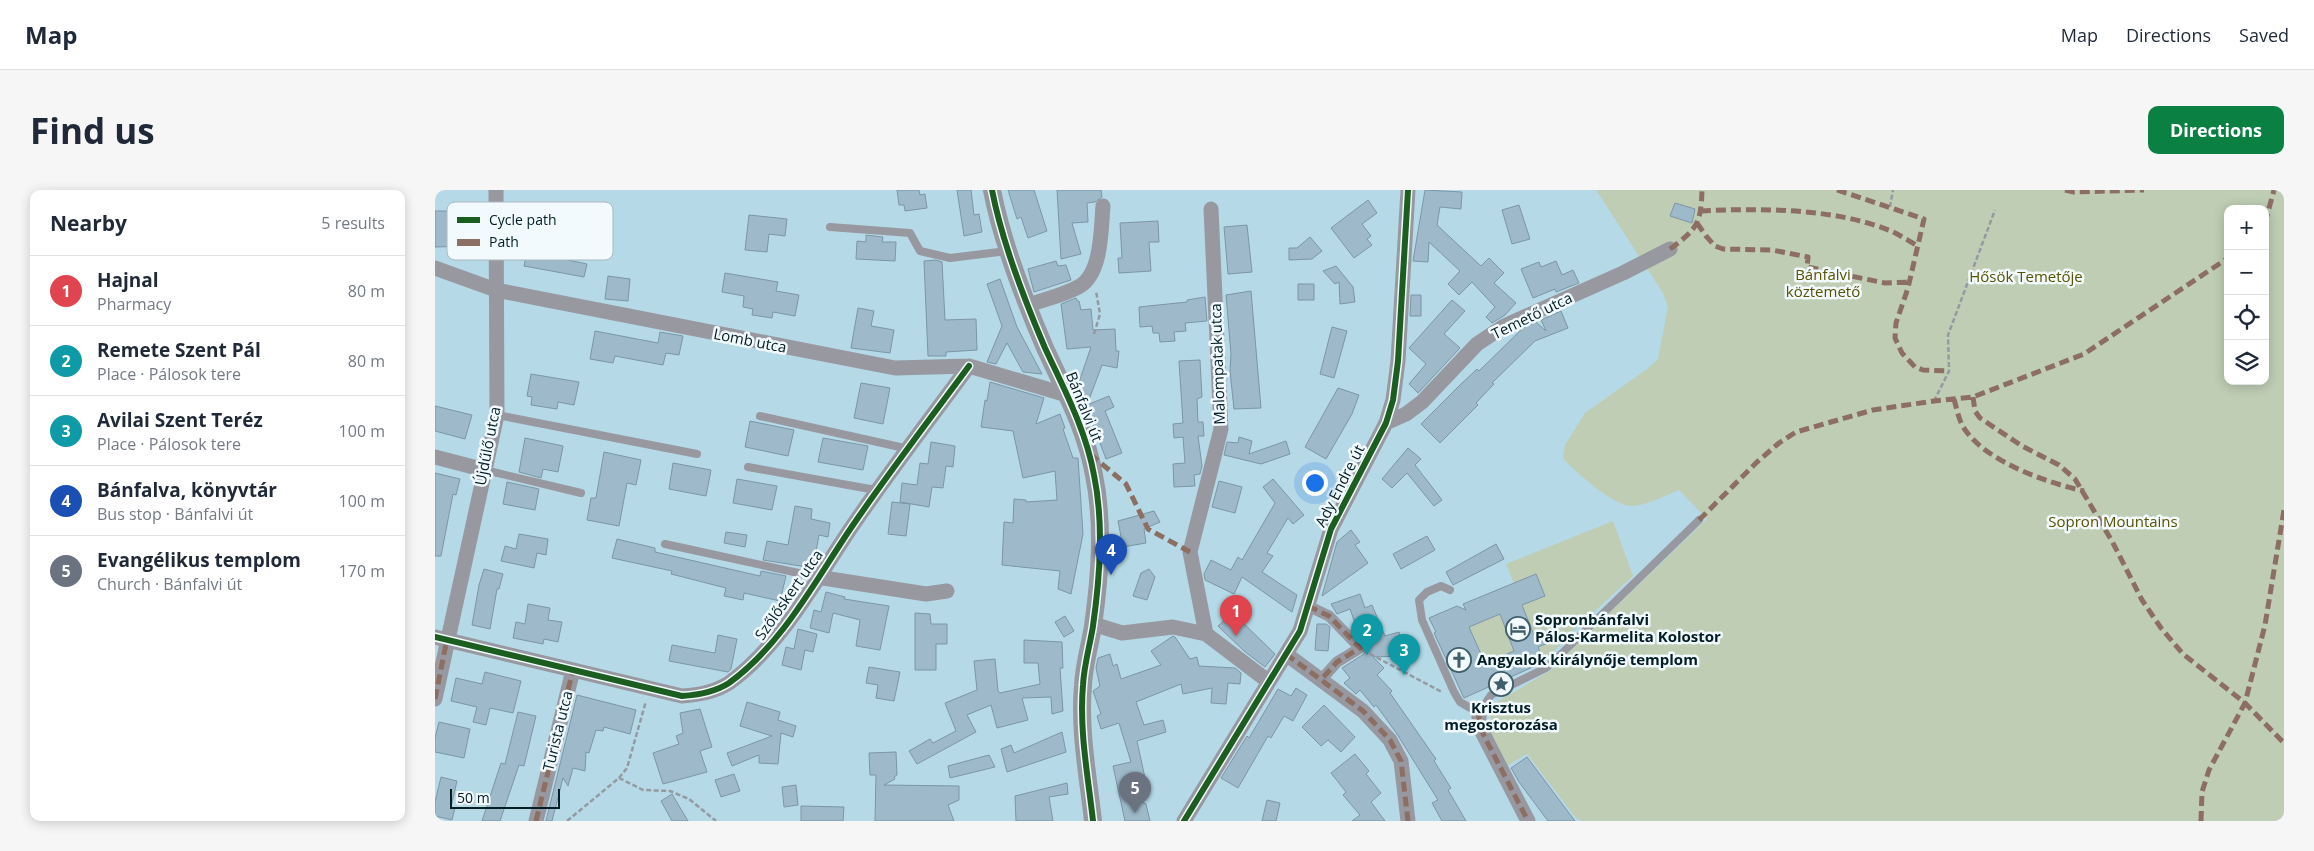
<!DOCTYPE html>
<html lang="en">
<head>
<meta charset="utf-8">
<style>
	:root { --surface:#fff; --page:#f6f6f7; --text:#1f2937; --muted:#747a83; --line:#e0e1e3; --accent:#0b8043 }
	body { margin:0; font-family:"Open Sans",sans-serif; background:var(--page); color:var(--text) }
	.controls { position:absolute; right:15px; top:15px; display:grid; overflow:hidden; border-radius:10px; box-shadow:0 2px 12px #0003 }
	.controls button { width:45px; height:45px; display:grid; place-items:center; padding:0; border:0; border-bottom:1px solid var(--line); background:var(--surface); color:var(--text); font:25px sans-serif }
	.scale { position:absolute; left:15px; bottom:12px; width:110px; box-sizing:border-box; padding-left:5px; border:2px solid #011d26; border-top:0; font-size:14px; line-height:18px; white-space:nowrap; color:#011d26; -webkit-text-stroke:4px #f2fafd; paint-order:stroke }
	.you { position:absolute; left:879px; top:292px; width:18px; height:18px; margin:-12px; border:4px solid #fff; border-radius:50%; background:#1a73e8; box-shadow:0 0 0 8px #1a73e833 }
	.badge { display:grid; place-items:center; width:32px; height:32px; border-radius:50%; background:var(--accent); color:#fff; font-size:16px; font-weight:700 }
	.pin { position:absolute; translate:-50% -41px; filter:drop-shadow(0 1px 2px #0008) }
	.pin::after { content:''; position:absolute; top:26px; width:18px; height:15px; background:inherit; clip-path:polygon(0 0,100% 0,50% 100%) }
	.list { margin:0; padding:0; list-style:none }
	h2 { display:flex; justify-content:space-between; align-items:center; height:65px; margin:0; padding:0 20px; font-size:21px }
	h2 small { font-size:16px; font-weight:400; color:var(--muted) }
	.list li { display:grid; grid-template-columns:32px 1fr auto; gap:15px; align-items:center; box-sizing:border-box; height:70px; padding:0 20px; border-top:1px solid var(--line) }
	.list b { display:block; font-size:19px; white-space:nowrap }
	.list p { margin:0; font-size:16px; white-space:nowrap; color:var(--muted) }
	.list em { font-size:16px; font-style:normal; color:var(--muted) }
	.icon { flex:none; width:28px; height:28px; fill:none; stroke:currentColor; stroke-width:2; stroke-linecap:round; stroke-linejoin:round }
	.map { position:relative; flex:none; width:1849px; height:631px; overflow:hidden; border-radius:10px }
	header { display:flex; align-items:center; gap:30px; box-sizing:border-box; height:70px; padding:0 25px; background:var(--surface); border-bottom:1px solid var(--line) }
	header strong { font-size:24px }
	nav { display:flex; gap:28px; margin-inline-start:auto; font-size:18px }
	.intro { display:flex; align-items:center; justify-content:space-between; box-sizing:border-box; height:120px; padding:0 30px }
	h1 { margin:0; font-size:35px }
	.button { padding:12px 22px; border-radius:10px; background:var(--accent); color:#fff; font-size:18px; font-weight:700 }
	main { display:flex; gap:30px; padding:0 30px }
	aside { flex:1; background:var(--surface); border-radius:10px; box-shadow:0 2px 12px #0003 }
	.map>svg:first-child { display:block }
	.green { fill:#bfcdb4; fill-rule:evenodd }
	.building { fill:#9ebaca; stroke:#7b96a6; fill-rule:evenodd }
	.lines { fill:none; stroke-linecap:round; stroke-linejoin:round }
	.path { stroke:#959aa2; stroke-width:2.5; stroke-dasharray:5 2.5; stroke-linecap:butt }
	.service { stroke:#9898a1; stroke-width:8 }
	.pedestrian { stroke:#9898a1; stroke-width:11 }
	.minor { stroke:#9898a1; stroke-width:15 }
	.tertiary { stroke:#9898a1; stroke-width:18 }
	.quiet { stroke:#8d6e63; stroke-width:5; stroke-dasharray:10 5; stroke-linecap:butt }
	.cycleway-casing { stroke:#f2fafd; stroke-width:9 }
	.cycleway { stroke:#1b5e20; stroke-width:6 }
	.labels { text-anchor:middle; stroke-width:5; stroke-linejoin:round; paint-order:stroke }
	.park-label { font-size:15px; fill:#595202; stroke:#f2fafd }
	.street-label { font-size:15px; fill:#011d26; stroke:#f2fafd }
	.poi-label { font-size:15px; font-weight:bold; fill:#011d26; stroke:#f2fafd; text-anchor:start }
	.key { fill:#f2fafd; stroke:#aab8bc; stroke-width:1 }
	.key-label { font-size:14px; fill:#011d26 }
</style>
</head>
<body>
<header>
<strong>Map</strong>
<nav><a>Map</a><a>Directions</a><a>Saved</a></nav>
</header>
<div class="intro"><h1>Find us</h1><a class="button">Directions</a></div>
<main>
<aside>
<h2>Nearby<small>5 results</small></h2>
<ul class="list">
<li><span class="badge" style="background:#e0444e">1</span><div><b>Hajnal</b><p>Pharmacy</p></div><em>80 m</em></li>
<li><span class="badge" style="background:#0f9aa8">2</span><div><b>Remete Szent Pál</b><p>Place · Pálosok tere</p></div><em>80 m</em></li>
<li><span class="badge" style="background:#0f9aa8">3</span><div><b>Avilai Szent Teréz</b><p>Place · Pálosok tere</p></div><em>100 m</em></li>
<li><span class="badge" style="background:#1a4fb4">4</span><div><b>Bánfalva, könyvtár</b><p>Bus stop · Bánfalvi út</p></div><em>100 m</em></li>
<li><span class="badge" style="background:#6b7280">5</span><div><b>Evangélikus templom</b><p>Church · Bánfalvi út</p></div><em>170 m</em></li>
</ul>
</aside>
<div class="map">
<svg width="1849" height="631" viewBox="0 0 1849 631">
	<rect width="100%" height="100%" fill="#b5d9e7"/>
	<path class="green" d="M1161,0h688v631h-702l-6,-3 -49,-64 -20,12 -16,-33 -1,-20 7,-11 56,-33 25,-26 129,-124 -28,-29c-15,6 -31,15 -47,16 -17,1 -58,-35 -69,-48l2,-13 20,-32 62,-44 11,-10 10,-52 -5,-14zM1793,19h37v172h-37z
		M1178,331l20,55 -61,56 -28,30 -6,-15 10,-5 -5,-11 -9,4 -12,-30 23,-10 -9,-21 -22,9 -8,-19z
		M1065,424l14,37 -29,12 -16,-36z"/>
	<path class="building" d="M462,0h22l1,5 5,-1 2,14 -22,3 -1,-6h-5z
		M522,0h14l3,25 5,-1 3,18 -18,4z
		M573,0h26l13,41 -19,7 -7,-21 -4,2z
		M622,0h44l1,7 -7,5 -8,1 1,19 -16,1 9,31 -20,5z
		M990,0l37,2 -1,17 -21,-2 -3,18 44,41 8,-8 15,15 -10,10 22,20 -11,12 -13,8 -6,-6 9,-10 -23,-25 -13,13 -11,-11 12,-13 -31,-29 -1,20 -15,-1z
		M933,10l9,13 -15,11 9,12 -4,3 5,6 -18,13 -23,-30z
		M1240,13l20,6 -3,14 -22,-7z
		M1084,15l11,34 -18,5 -10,-34z
		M0,21h32v35l-32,1z
		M314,25l38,4 -2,17 -16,-2 -2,18 -22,-2z
		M92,30l47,8 -6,32 19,4 -3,13 -60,-11 6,-28 -6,-1z
		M723,31l1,21h-10l2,29 -32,2 -1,-15h4l-2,-35z
		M812,35l5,47 -24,2 -4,-47z
		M431,45l17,2 -1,5h14l-1,19 -39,-2 1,-18 9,1z
		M875,47l12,14 -10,8 -23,1v-12h8z
		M501,70l6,2 3,58 31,-1 1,31 -31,2v4h-18l-4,-95z
		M621,71l2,5 8,-1 5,15 -37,12 -6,-23z
		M1121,71l6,14 11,-5 6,13 -23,9 -1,-3 -22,9 -12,-29 18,-7 2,5z
		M901,76l17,21 2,15 -15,2 -1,-22 -4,2 -12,-13z
		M290,83l53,9 -2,9 23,4 -4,21 -22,-4 -1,6 -20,-3 1,-6 -10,-2 1,-11 -22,-4z
		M173,86l22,3 -2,22 -23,-2z
		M565,89l17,48 25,47 -19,-2 -16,-29 -11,21 -9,-2 15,-36 -15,-42z
		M863,94h16v16h-16z
		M816,101l10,117 -27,1 -4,-38 1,-17 -5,-59z
		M976,105h10v21h-11z
		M770,107l2,24 -22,2 1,8 -12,1 1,9 -15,1 -1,-9h-6l-1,-7 -12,1 -1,-20 48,-5v-2z
		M641,108l1,3h2l2,9 10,-1 2,21 22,-1 1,22h3l-2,17 -15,-3 -15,40 22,-9 5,11 -9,4 17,42 -16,6 -28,-74 13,-38 -24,2 -6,-45z
		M1017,110l13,11 -21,23 16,14 -42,45 -9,-9 17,-20 -17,-16z
		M423,118l16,3 -3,15 23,4 -4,23 -39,-5z
		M1126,121l7,17 -33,13 -43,42 2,1 -18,19 2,2 -38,38 -19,-19 38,-38 18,-17 2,2 44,-43 13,-6 10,9 -5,-11z
		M897,137l15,4 -13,47 -14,-4z
		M160,141l63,12 2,-11 23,4 -4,19 -13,-2 -3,12 -48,-9 -2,7 -23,-4z
		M765,170l2,37 -5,2 1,23h5l1,14h-6l4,30 -2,8 -6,1 1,11 -21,1 -1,-23 12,-1 -2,-26 -9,1 -1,-14 10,-1 -4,-62z
		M96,184l48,8 -5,23 -16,-3 -1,7 -26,-4 1,-8 -5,-1z
		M555,192l54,16 -8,26 24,-10 5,14 -2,1 10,29h5l5,76 -12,60 -13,-5 2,-18 -58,-6 2,-43 9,1 1,-24 12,1v2l31,-2 -2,-29 -32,7 -10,-47 -32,-4 4,-27 2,1z
		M426,193l29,5 -7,36 -29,-6z
		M903,198l21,7 -7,19 -26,45 -21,-12z
		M0,216l37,9 -7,24 -30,-8z
		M315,231l44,9 -6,26 -43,-9z
		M804,247l13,4 -3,13 37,-13 4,13 -29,10 -37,-9 3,-13 11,1z
		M90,248l38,8 -5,26 -15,-3 -2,9 -22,-6z
		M388,248l45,8 -5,24 -45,-8z
		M496,252l24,4 -2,21 -7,-1 -3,22 -11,-1 -3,20 -29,-5 2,-19 15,2 3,-22 8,1z
		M973,258l13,11 -6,6 27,35 -8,6 -27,-33 -15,15 -10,-9z
		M169,262l37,8 -5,25 -9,-2 -8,43 -32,-6 4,-22h5z
		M238,273l38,7 -5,26 -37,-7z
		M0,283l25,6 -4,16 -3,-1 -12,62h-6z
		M302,289l40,7 -5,24 -39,-7z
		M838,289l31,36 -11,9 -5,-6 -21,35 6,3 -11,16 35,23 -5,17 -50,-35 -8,17 -29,-14 -1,-6 7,-14 20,10 7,-13 4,3 33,-57 -12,-16z
		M784,291l23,6 -7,26 -23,-6z
		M72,292l32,7 -4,21 -32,-6z
		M457,312l18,2 -4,32 -18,-2z
		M360,316l17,3 -1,10 19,4 -2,14 -9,-2 -6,33 -50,-8 4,-19 21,4z
		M719,321l6,11 -16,7 2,14 -23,4 -5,-26z
		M916,340l9,12 -5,3 13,18 -46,33 15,-54z
		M291,342l21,3 -2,12 -21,-4z
		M84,344l29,5 -2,16 -9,-2 -3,15 -33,-7 4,-15 11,3z
		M992,346l8,14 -34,19 -8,-15z
		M182,349l38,9v4l105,24 1,-5 25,5 -6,25 -36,-8 -1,7 -19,-4 2,-8 -55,-14 1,-3 -60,-13z
		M1061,354l8,15 -51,26 -7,-13z
		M49,379l19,5 -4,15h-2l-7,40 -18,-4 7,-40z
		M714,379l6,8 -8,23 -14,-4 8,-23z
		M1101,384l9,22 -23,9 12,30 9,-4 5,12 -10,4 6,15 -80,36 -30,-65 2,-1 -7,-14 28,-12 9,4 -3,-6zM1065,424l14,37 -29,12 -16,-36z
		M391,402l19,5 -1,2 45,7 -9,44 -24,-4 4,-26 -27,-7 -4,20 -19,-5 4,-18 7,2z
		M925,404l5,14 7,-3 13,31 14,-4 5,24 -31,1 11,11 -7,7 15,16 -2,2 46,66 -2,2 17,27 -3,2 18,31h-24l-10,-18 6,-3 -41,-66 -21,-29 -2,2 -14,-17 -4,4 -12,-11 6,-5 -8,-10 22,-14 3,-7 -7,-10 -10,-28 -13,5 -6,-10z
		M93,414l22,4 -2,12 14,2 -4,20 -14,-3 -1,5 -30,-6 3,-16 9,2z
		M480,423l15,1 1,10h16v20h-11v26h-21z
		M798,423l42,41 -10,13 -21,-16 -26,-25z
		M630,426l9,15 -10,6 -9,-15z
		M882,434h9l4,3 -2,24 -13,-1z
		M363,439l19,5 -4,18 -8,-2 -4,20 -19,-5 4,-18 8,2z
		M283,445l19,4 -6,30 -3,3 -59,-11 3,-16 43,8z
		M738,446l2,1 15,22 7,-2 2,9 36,2 6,5 -1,11 -12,-1 -2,21 -15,-1 1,-15 -29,6 -2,-10 -45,18 8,23 19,-5 3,12 -29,9 8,37 -10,2 4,20 7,4 4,17h-25l-12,-55 18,-4 -12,-39 -18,6 -4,-13 4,-2 -8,-23 7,-5 -4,-18 2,-10 12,-4 3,12 4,-2 4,15 40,-14 -10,-14z
		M589,450l38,2 1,26h-3l3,43 -11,3 -1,-17 -29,1 6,22 -31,8 -6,-23 -24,10 9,17 -59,32 -8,-13 21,-12 3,4 23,-12 -11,-28 32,-13 -3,-29 21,-2 3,32 2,2 40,-9 -2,-21h-14z
		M434,477l31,5 -6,29 -18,-3 2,-13 -12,-2z
		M50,482l36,9 -8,32 -23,-5 -4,17 -13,-3 4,-15 -26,-6 5,-23 26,6z
		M861,498l11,7 -14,26 -9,-5 -13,22 -3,-2 -30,52 -17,-10 26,-42 2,2 29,-49 13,7z
		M142,505l59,15 -6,24 -26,-7 -1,4 -7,-1 -7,23 -3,-1 -1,19 -12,-3 -5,18 -5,-8 -11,43h-6z
		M312,512l33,10 -2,8 18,6 -3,11 -12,-4 -3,31 -19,-1v-8l-27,11 -5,-13 45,-17 -32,-10z
		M889,515l31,32 -14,15 -13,-12 -7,6 -19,-19z
		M265,519l12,38 -12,4 7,21 -44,12 -10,-31 26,-9 -3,-8 7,-3 -3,-20z
		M83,522l18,4 -12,50 -5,-1 -19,56h-18l19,-58 4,1z
		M4,532l31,7 -6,29 -29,-6v-14z
		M627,542l4,20 -59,20 -6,-23 10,-4 3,8z
		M461,562l1,23 -3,2 1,2 -11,6 75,1v14l-11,5 6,16h-79l1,-46h-6l-1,-22z
		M920,564l14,17 -3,3 15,19 -10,9 14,19h-33l8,-6 -17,-20 3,-3 -15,-19z
		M554,565l6,12 -45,11 -2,-12z
		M1092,567l48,64h-27l-29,-39 -8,-14z
		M299,584l6,17 -19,6 -6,-17z
		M6,587l16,4 -6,26 4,1 -3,12 -17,-4v-14z
		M632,593l1,11 -19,3 4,24h-37l-1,-25z
		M361,595l2,20 -14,2 -2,-20z
		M237,604l16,27h-16l-11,-20z
		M832,610l13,3 -4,18h-14z
		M366,616l43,1 -1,14h-42z"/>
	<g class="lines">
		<path class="path" d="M1455,17l3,-17
			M659,144l6,-20 -4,-23
			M1499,211l15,-30 -1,-36 47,-125
			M935,464l72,38
			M184,588l24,12 27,1 7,3 12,5 27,22
			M132,631l52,-43 8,-10 19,-67"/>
		<path class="service" d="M395,37l80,6 10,18 30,7 57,-7
			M62,225l200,39
			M325,226l149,33
			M313,277l122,22 8,-1
			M50,280l96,23
			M230,354l152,33
			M1015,400l-9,-4 -14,6 -8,8 3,20 32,72 6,10 19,11 12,-18 55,-27 8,-7 145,-141"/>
		<path class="pedestrian" d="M873,416l21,10 31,32 -23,14 -17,19"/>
		<path class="minor" d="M0,78l61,22 399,78 74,-2 98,29
			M594,115c16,-6 36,-10 51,-19 22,-13 21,-58 23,-80
			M951,233l20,-9 16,-12 55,-58 27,-18 119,-53 47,-24
			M0,267l50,13
			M382,387l109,17 21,-3
			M658,434l29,9 51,-6 33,7 63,48
			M771,444l-16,-82 31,-123 -10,-220
			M0,447l247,59c17,-1 33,-4 47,-13 54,-39 87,-104 124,-158 37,-54 77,-106 116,-159
			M851,464l77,57 27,29 11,21 7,60
			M0,509l62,-284 -1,-225
			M1044,523v13l49,95
			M101,631l37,-151
			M749,631l116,-190 31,-102 55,-106 7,-23 5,-39 10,-171"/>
		<path class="tertiary" d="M557,0c10,52 32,109 53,158 19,41 41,82 49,127 10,49 6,101 -1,151 -3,19 -9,39 -10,59 -4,45 5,91 10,136"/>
		<path class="quiet" d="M1402,0l87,29 -16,69 -12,35 -1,15 7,15 13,14 8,3 26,1
			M1630,0l9,2 70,-2
			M1266,21c60,-3 134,-3 190,20 9,4 18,10 27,15
			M1262,33l9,13 9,10 8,3 49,1 36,7 -1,10 78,16 25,-1
			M1830,33l9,-33
			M1235,59c27,-20 31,-25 32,-59
			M1538,207l2,14 5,7 42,28 37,19 16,14 37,62 30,59 19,28 22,26 62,49 39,40
			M1519,209c3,11 5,23 12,32 22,31 81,52 118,60
			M655,264l36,30 22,45 42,23
			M1264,330l58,-58 22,-19 17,-11 77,-22 61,-9 39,-4 111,-43 144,-96
			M873,416l21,10 31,32 -23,14 -17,19
			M851,464l77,57 27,29 11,21 7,60
			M0,509l12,-60
			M1044,523v13l49,95
			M101,631l37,-151
			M1766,631l1,-29 7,-22 36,-67 20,-78 19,-115"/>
		<defs>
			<path id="cycleway" d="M557,0c10,52 32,109 53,158 19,41 41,82 49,127 10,49 6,101 -1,151 -3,19 -9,39 -10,59 -4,45 5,91 10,136
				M0,447l247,59c17,-1 33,-4 47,-13 54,-39 87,-104 124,-158 37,-54 77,-106 116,-159
				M749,631l116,-190 31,-102 55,-106 7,-23 5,-39 10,-171"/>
		</defs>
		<use href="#cycleway" class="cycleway-casing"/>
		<use href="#cycleway" class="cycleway"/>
	</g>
	<defs>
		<symbol id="hotel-ring" viewBox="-11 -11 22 22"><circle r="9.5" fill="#f2fafd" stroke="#405f6a" stroke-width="1.5"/><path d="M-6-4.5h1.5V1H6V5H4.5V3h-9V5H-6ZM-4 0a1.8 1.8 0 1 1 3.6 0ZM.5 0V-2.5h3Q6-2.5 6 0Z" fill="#405f6a"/></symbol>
		<symbol id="church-ring" viewBox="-11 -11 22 22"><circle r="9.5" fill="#f2fafd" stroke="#405f6a" stroke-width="1.5"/><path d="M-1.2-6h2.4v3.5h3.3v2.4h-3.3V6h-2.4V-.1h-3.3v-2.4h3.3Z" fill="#405f6a"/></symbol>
		<symbol id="sight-ring" viewBox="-11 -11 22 22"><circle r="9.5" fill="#f2fafd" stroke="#405f6a" stroke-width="1.5"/><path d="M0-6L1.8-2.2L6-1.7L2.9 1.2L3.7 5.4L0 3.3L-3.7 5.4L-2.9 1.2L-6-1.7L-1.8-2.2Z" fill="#405f6a"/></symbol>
	</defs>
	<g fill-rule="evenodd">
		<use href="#hotel-ring" x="1069" y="425" width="28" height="28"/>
		<use href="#church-ring" x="1010" y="456" width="28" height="28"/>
		<use href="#sight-ring" x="1052" y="480" width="28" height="28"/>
	</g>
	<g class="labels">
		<g class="park-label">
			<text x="1388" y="90">Bánfalvi<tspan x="1388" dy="17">köztemető</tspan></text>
			<text x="1591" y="92">Hősök Temetője</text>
			<text x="1678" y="337">Sopron Mountains</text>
		</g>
		<g class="street-label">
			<text transform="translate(1097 126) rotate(-26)" y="5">Temető utca</text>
			<text transform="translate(315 151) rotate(11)" y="5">Lomb utca</text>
			<text transform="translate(783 174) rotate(-92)" y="5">Malompatak utca</text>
			<text transform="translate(649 217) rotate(68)" y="5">Bánfalvi út</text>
			<text transform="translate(53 256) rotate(-79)" y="5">Újdűlő utca</text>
			<text transform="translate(905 296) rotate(-63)" y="5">Ady Endre út</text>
			<text transform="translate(354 405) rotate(-55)" y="5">Szőlőskert utca</text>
			<text transform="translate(123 541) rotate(-76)" y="5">Turista utca</text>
		</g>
		<g class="poi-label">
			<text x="1100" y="435">Sopronbánfalvi<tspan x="1100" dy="17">Pálos-Karmelita Kolostor</tspan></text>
			<text x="1042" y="475">Angyalok királynője templom</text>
			<text x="1066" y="523" text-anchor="middle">Krisztus<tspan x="1066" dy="17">megostorozása</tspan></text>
		</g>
	</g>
	<rect x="12" y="12" width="166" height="58" rx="8" class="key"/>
	<rect x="22" y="27" width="23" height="6" fill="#1b5e20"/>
	<rect x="22" y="49" width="23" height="7" fill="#8d6e63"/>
	<g class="key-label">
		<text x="54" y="35">Cycle path</text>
		<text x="54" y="57">Path</text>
	</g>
</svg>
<div class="controls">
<button>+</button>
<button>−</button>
<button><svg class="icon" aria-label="locate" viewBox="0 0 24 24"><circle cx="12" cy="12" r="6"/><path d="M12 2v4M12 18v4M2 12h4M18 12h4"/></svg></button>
<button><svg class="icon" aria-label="layers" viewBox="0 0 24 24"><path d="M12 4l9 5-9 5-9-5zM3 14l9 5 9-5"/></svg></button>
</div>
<div class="scale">50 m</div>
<div class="you"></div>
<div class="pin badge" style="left:801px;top:446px;background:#e0444e">1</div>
<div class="pin badge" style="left:932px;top:465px;background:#0f9aa8">2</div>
<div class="pin badge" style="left:969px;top:485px;background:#0f9aa8">3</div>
<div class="pin badge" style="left:676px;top:385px;background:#1a4fb4">4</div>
<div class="pin badge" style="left:700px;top:623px;background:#6b7280">5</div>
</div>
</main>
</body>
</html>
